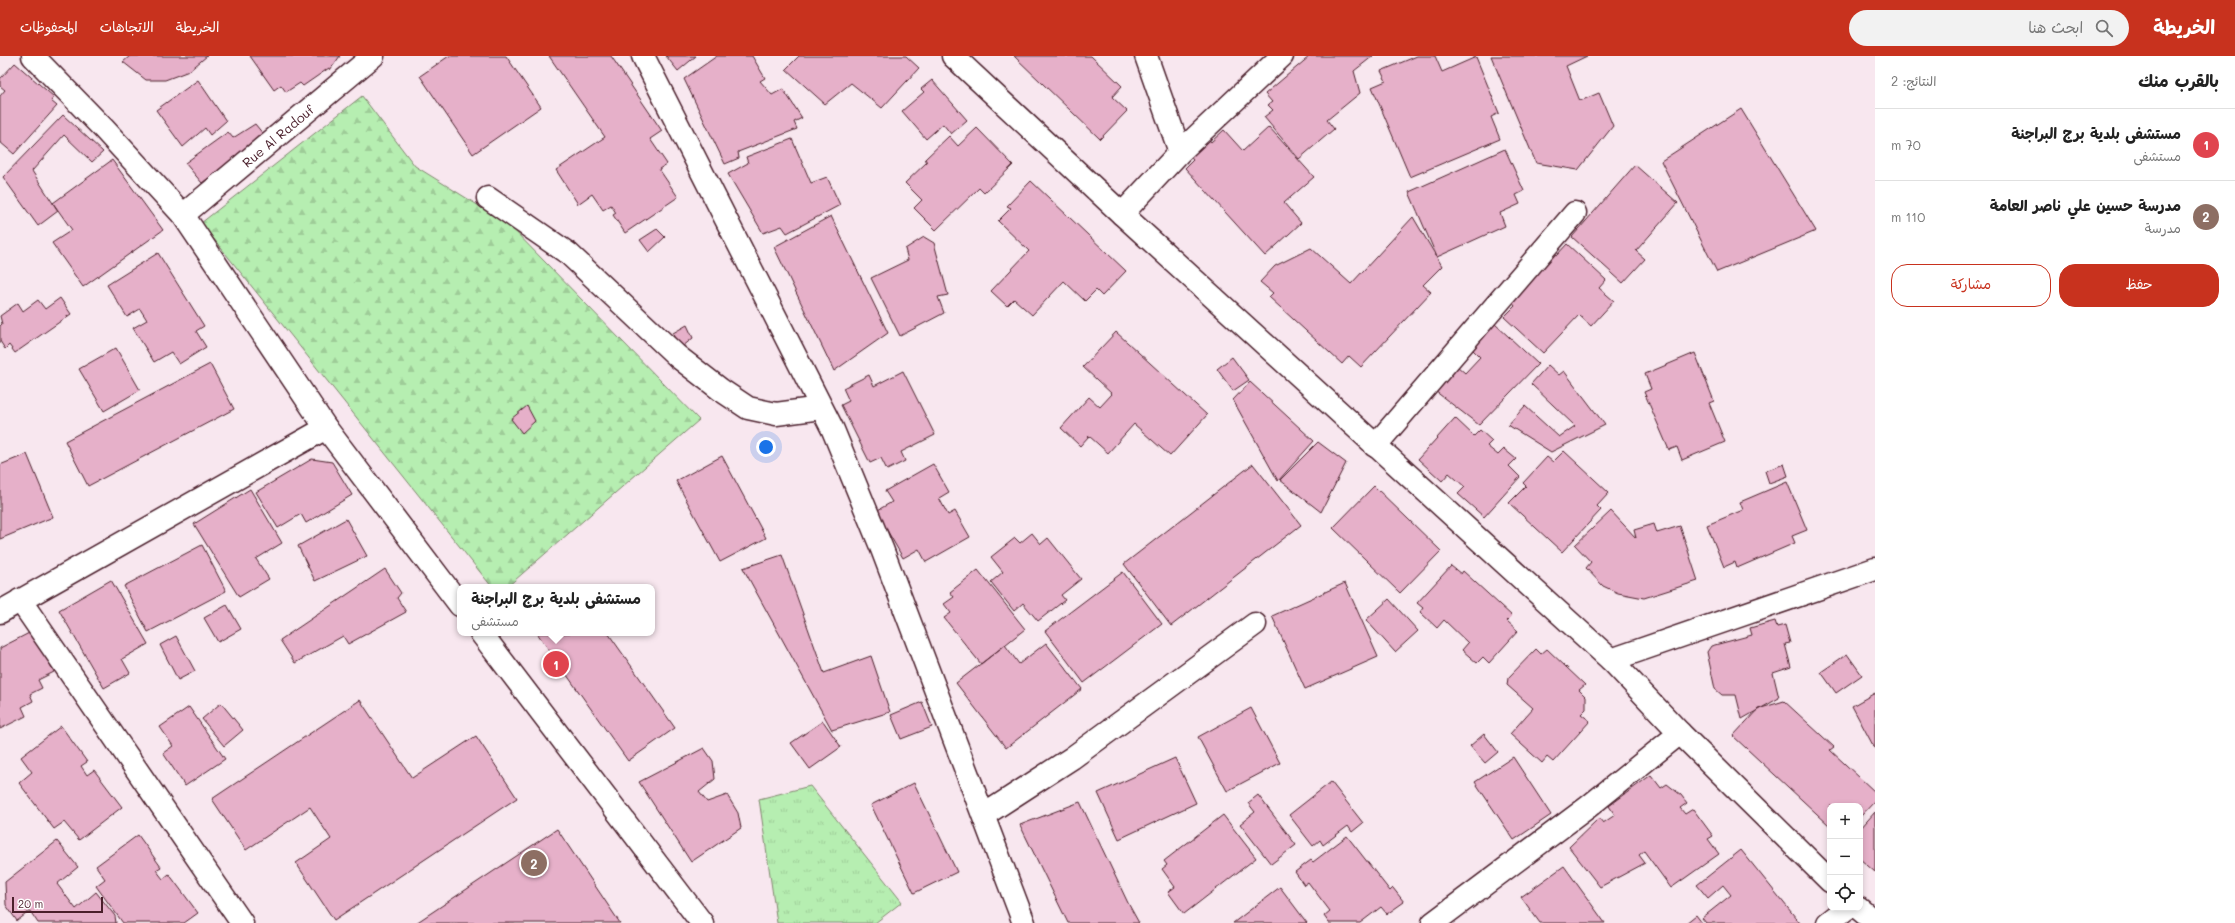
<!DOCTYPE html>
<html lang="ar">
<head>
<meta charset="utf-8">
<style>
	:root { --surface:#fff; --page:#f2f2f2; --text:#222; --muted:#767676; --line:#e0e0e0; --accent:#c8321e }
	body { margin:0; font-family:Mali,"Playpen Sans Arabic",sans-serif; background:var(--page); color:var(--text); direction:rtl }
	.controls { position:absolute; right:12px; bottom:12px; display:grid; overflow:hidden; border-radius:8px; box-shadow:0 2px 6px #0003 }
	.controls button { width:36px; height:36px; display:grid; place-items:center; padding:0; border:0; border-bottom:1px solid var(--line); background:var(--surface); color:var(--text); font:20px sans-serif }
	.scale { position:absolute; left:12px; bottom:10px; width:91px; box-sizing:border-box; padding-left:4px; border:2px solid #4a1f2b; border-top:0; font-size:11px; line-height:14px; white-space:nowrap; color:#4a1f2b; -webkit-text-stroke:3px #fff; paint-order:stroke }
	.you { position:absolute; left:766px; top:391px; width:14px; height:14px; margin:-10px; border:3px solid #fff; border-radius:50%; background:#1a73e8; box-shadow:0 0 0 6px #1a73e833 }
	.badge { display:grid; place-items:center; width:26px; height:26px; border-radius:50%; background:var(--accent); color:#fff; font-size:13px; font-weight:700 }
	.pin { position:absolute; translate:-50% -50%; border:2px solid #fff; box-shadow:0 1px 4px #0006 }
	.popup { position:absolute; left:457px; top:528px; width:198px; height:52px; box-sizing:border-box; display:grid; place-content:center; border-radius:8px; background:var(--surface); filter:drop-shadow(0 1px 3px #0005); font-size:13px; white-space:nowrap; color:var(--muted) }
	.popup b { font-size:15px; color:var(--text) }
	.popup::after { content:''; position:absolute; left:50%; top:100%; margin-left:-8px; border:8px solid transparent; border-top-color:var(--surface) }
	.list { margin:0; padding:0; list-style:none }
	h2 { display:flex; justify-content:space-between; align-items:center; height:52px; margin:0; padding:0 16px; font-size:17px }
	h2 small { font-size:13px; font-weight:400; color:var(--muted) }
	.list li { display:grid; grid-template-columns:26px 1fr auto; gap:12px; align-items:center; box-sizing:border-box; height:72px; padding:0 16px; border-top:1px solid var(--line) }
	.list b { display:block; font-size:15px; white-space:nowrap }
	.list p { margin:0; font-size:13px; white-space:nowrap; color:var(--muted) }
	.list em { font-size:13px; font-style:normal; color:var(--muted) }
	.actions { display:flex; gap:8px; padding:12px 16px }
	.actions a { flex:1; padding:9px 0; border:1px solid var(--accent); border-radius:16px; text-align:center; font-size:14px; color:var(--accent) }
	.actions .main { background:var(--accent); color:#fff }
	.icon { flex:none; width:22px; height:22px; fill:none; stroke:currentColor; stroke-width:2; stroke-linecap:round; stroke-linejoin:round }
	.map { position:relative; flex:none; width:1875px; height:867px; overflow:hidden; direction:ltr }
	header { display:flex; align-items:center; gap:24px; box-sizing:border-box; height:56px; padding:0 20px; background:var(--accent); color:#fff }
	header strong { font-size:19px }
	nav { display:flex; gap:22px; margin-inline-start:auto; font-size:14px }
	.search { width:280px; height:36px; background:var(--page); display:flex; align-items:center; gap:10px; box-sizing:border-box; padding:0 14px; border-radius:22px; color:var(--muted); font-size:15px }
	main { display:flex }
	aside { flex:1; background:var(--surface) }
	.map>svg:first-child { display:block }
	.grass { fill:url(#grass-tufts); stroke:#80866e }
	.forest { fill:url(#forest-firs); stroke:#80866e }
	.building { fill:#e6b0c9; stroke:#4a1f2b }
	.lines { fill:none; stroke-linecap:round; stroke-linejoin:round }
	.street-casing { stroke:#4a1f2b; stroke-width:25 }
	.secondary-casing { stroke:#4a1f2b; stroke-width:25 }
	.street { stroke:#fff; stroke-width:22 }
	.secondary { stroke:#fff; stroke-width:22 }
	.labels { text-anchor:middle; stroke-width:3; stroke-linejoin:round; paint-order:stroke }
	.street-label { font-size:13px; fill:#4a1f2b; stroke:#fff }
</style>
</head>
<body>
<header>
<strong>الخريطة</strong>
<div class="search"><svg class="icon" aria-label="search" viewBox="0 0 24 24"><circle cx="10" cy="10" r="6"/><path d="M15 15l6 6"/></svg>ابحث هنا</div>
<nav><a>الخريطة</a><a>الاتجاهات</a><a>المحفوظات</a></nav>
</header>
<main>
<aside>
<h2>بالقرب منك<small>النتائج: 2</small></h2>
<ul class="list">
<li><span class="badge" style="background:#e0444e">1</span><div><b>مستشفی بلدیة برج البراجنة</b><p>مستشفى</p></div><em>70 m</em></li>
<li><span class="badge" style="background:#8d6e63">2</span><div><b>مدرسة حسين علي ناصر العامة</b><p>مدرسة</p></div><em>110 m</em></li>
</ul>
<div class="actions"><a class="main">حفظ</a><a>مشاركة</a></div>
</aside>
<div class="map">
<svg width="1875" height="867" viewBox="0 0 1875 867">
	<defs>
		<pattern id="grass-tufts" width="24" height="20" patternUnits="userSpaceOnUse"><rect width="24" height="20" fill="#b6eeb1"/><path d="M3 7l-1-3M5 7V3M7 7l1-3M15 17l-1-3M17 17v-4M19 17l1-3" fill="none" stroke="#9ecc98"/></pattern>
		<pattern id="forest-firs" width="22" height="20" patternUnits="userSpaceOnUse"><rect width="22" height="20" fill="#b6eeb1"/><path d="M5 1l3.5 6h-7zM16 11l3.5 6h-7z" fill="#9ecc98"/></pattern>
	</defs>
	<rect width="100%" height="100%" fill="#f8e7ef"/>
	<filter id="ink" filterUnits="userSpaceOnUse"><feTurbulence type="fractalNoise" baseFrequency=".025" numOctaves="2"/><feDisplacementMap in="SourceGraphic" scale="8" xChannelSelector="R" yChannelSelector="G"/><feConvolveMatrix kernelMatrix="1 2 1 2 8 2 1 2 1" color-interpolation-filters="sRGB"/></filter>
	<g filter="url(#ink)">
		<path class="grass" d="M810,730l92,116 -27,21h-98l-18,-124z"/>
		<path class="forest" d="M362,40l53,70 93,58 191,196 -192,167h-15l-291,-364z"/>
		<path class="building" d="M130,0h77l-18,15 -24,9h-19l-23,-18z
			M250,0h90l-10,14 -1,-2 -26,18 -3,-3 -14,9 -5,-7 -7,5z
			M449,0h57l35,51 -68,47 -53,-78z
			M549,0h62l51,75 -12,8 17,25 -8,5 19,28 -53,36 -12,-18 3,-2 -5,-8 -8,5 -11,-16 -14,10 -22,-34 49,-33z
			M666,0h30l-18,15z
			M717,0h35l13,22 -5,3 12,14 11,-6 19,29 -8,4 3,7 -59,23 1,6 -14,6 -41,-85z
			M799,0h107l13,12 -37,40 -31,-25 -26,21 -39,-35z
			M1014,0h77l31,30 -10,11 15,14 -27,28z
			M1310,0h63l-19,15 6,22 -33,27 7,9 -35,30 -35,-42 9,-7 -5,-5 4,-3 -7,-8z
			M1417,0h18l7,16 34,-15 23,56 -8,4 9,22 -90,38 -38,-90 14,-6 -5,-10z
			M1491,0h96l-21,10 14,35 19,-8 14,33 -35,44 -42,-7z
			M15,7l39,34 -3,4 6,5 -43,48 -14,-12v-46l5,-6 -5,-4v-7z
			M198,24l28,41 -16,14 -5,-7 -22,19 -27,-37z
			M932,24l35,40 -16,14 -8,-10 -17,15 -24,-28 22,-19 -3,-3z
			M1741,53l75,122 -99,41 -56,-111z
			M63,59l40,37 -11,10 -28,-27 -32,36 26,40 -20,15 -35,-49z
			M255,68l9,11 -62,48 -17,-20 43,-31 5,6z
			M1269,71l45,50 -30,26 17,20 -36,33 -80,-88 8,-8 -6,-7 19,-17 5,6 13,-12 19,21z
			M977,72l36,37 -29,28 -5,-5 -43,42 -22,-22 8,-8 -17,-17 22,-21 -2,-3 24,-23 9,10z
			M792,83l19,44 16,-6 13,28 -53,28 -5,-7 -19,7 -35,-59 20,-11 -2,-6z
			M1505,93l19,42 -8,4 4,9 -20,9 5,13 -68,31 -28,-65z
			M112,104l51,70 -80,57 -31,-44 20,-13 -19,-27z
			M1635,109l43,38 -42,48 9,8 -22,24 -51,-46z
			M1031,125l95,90 -24,25 -6,-6 -11,11 -21,-20 -32,34 -18,-16 -7,7 -16,-15 38,-40 -31,-30 13,-13 -4,-2z
			M831,160l57,117 -54,38 -60,-124z
			M1413,161l29,49 -19,19 8,7 -70,75 -12,-11 -7,8 -73,-67 4,-4 -13,-11 15,-16 36,-18 40,36z
			M657,173l8,8 -16,15 -9,-12z
			M924,181l10,6 14,52 -10,2 6,16 -44,23 -29,-58 37,-18 -3,-11z
			M1567,188l39,36 -7,8 15,13 -23,25 -12,-11 -36,38 -39,-36 11,-11 -4,-5 42,-49 4,3z
			M158,197l46,73 -8,5 10,16 -27,17 -8,-12 -17,10 -21,-34 14,-8 -7,-11 -13,8 -20,-32z
			M60,242l11,16 -56,39 -6,-8 -4,4 -5,-8v-15l2,-2 -2,-8 18,-13 5,8 15,-11 7,9z
			M1495,268l43,40 -59,61 -44,-34 22,-25 8,7 15,-16 -8,-8z
			M687,269l6,13 -16,13 -4,-18z
			M1116,276l91,83 -37,41 -36,-32 -26,29 -19,-17 -9,10 -19,-18 28,-31 11,10 12,-13 -29,-27z
			M116,292l24,42 -36,21 -25,-42z
			M1695,297l19,48 -5,2 16,39 -43,18 -5,-13 -8,3 -25,-58 7,-3 -6,-15z
			M1232,301l17,23 -16,11 -16,-22z
			M210,308l24,45 -146,77 -23,-45z
			M1548,309l11,10 5,-4 41,54 -54,27 -43,-27 17,-19 34,31 16,-11 -44,-42z
			M903,315l32,64 -34,17 4,9 -18,9 -6,-12 -11,5 -29,-58 8,-4 -6,-13 26,-13 5,11z
			M1250,326l64,59 -36,40 -45,-81z
			M527,350l8,15 -13,12 -11,-14z
			M1455,362l19,18 6,-6 12,11 -5,5 11,9 6,-6 12,10 -7,7 11,11 -36,40 -26,-23 7,-7 -16,-14 -7,8 -24,-22z
			M1318,386l28,21 -25,49 -41,-32z
			M1564,395l45,42 -12,13 4,4 -39,42 -53,-49 17,-17 -3,-3 24,-26 6,5z
			M27,398l26,63 -53,22v-74z
			M722,400l44,82 -46,24 -44,-81z
			M312,403l20,3 20,33 -46,28 -5,-9 -23,14 -22,-36z
			M933,408l16,28 -10,6 9,17 7,-4 15,26 -44,25 -7,-13 -16,9 -27,-47 16,-9 -7,-11z
			M1253,408l48,61 -130,101 -47,-62z
			M1784,408l4,12 -19,7 -4,-12z
			M1787,426l20,48 -15,6 3,7 -58,25 -2,-6 -11,5 -17,-42 36,-15 -3,-8z
			M1374,430l67,65 -41,42 -67,-65z
			M250,433l32,54 -26,16 13,20 -30,18 -45,-73z
			M1611,455l25,27 -2,-8 20,-6 3,9 23,-7 18,55 -54,17 -26,-5 -15,-7 -17,-18 5,-6 -16,-17z
			M346,463l21,37 -52,25 -17,-35z
			M1032,477l9,11 7,-6 33,41 -20,16 4,5 -27,21 -15,-18 -9,8 -23,-29 12,-10 -12,-15 24,-19 5,5z
			M202,489l24,46 -78,41 -24,-46z
			M782,499l42,118 47,-17 19,56 -58,18 -89,-162z
			M1451,510l10,8 2,-3 49,45 -5,5 11,10 -29,32 -6,-6 -6,6 -15,-13 6,-7 -24,-23 -7,8 -17,-16 3,-4 -6,-5z
			M385,513l16,24 -4,5 9,14 -58,32 -5,-8 -48,27 -15,-23z
			M978,514l47,59 -44,35 -37,-46 7,-5 -7,-9 10,-7 -4,-5z
			M1123,516l39,52 -78,59 -39,-52z
			M111,524l37,64 -26,15 8,14 -26,15 -45,-78z
			M1345,527l33,74 -73,32 -33,-73z
			M1389,543l29,32 -23,21 -29,-32z
			M227,549l14,24 -23,13 -14,-24z
			M1775,565l2,6 8,-2 5,18 -5,1 6,23 -18,6 6,25 -37,21 -6,-24h-14l-7,-6 -8,-37 4,-6 41,-11 -2,-7z
			M33,575l21,41 -16,8 4,8 -12,6 3,7 -11,6 4,9 -26,13v-81z
			M537,577h71l67,95 -47,33z
			M176,580l19,35 -17,9 -18,-35z
			M1046,587l36,46 -76,59 -50,-65 49,-38 14,19z
			M1536,593l5,5 6,-5 38,36 -6,5 7,7v12l-5,5 9,7 -37,41 -6,-5 -5,6 -32,-29 23,-26 -26,-23 1,-7z
			M1847,598l15,21 -26,18 -15,-21z
			M1875,637v56l-23,-43z
			M360,644l52,78 64,-42 41,62 -183,122 -38,-57 35,-24 -21,-32 -64,43 -34,-51z
			M1784,645l50,46 -4,3 45,42v9l-15,16v-11h-30v20l-97,-90 25,-27z
			M922,646l10,25 -31,12 -10,-24z
			M221,647l22,27 -19,16 -22,-27z
			M189,651l36,52 -40,27 -22,-33 10,-7 -13,-19z
			M1251,652l29,55 -53,28 -29,-54z
			M823,665l18,26 -31,22 -19,-26z
			M61,670l26,36 -6,4 6,9 7,-5 28,37 -43,33 -15,-18 -10,7 -35,-46 13,-11 -11,-15z
			M1484,678l14,18 -13,11 -15,-17z
			M704,692l9,13 2,18 -16,13 8,10 20,-7 11,18 3,15 -50,34 -52,-80z
			M1513,701l38,58 -37,25 -39,-58z
			M1175,702l21,45 -77,36 -21,-46z
			M1651,719l10,13 6,-4 14,11 6,8 -7,5 5,6 8,-5 20,27 -5,3 11,15 -48,34 -27,-37 -5,4 6,8 -45,24 -31,-40 30,-29 4,5 12,-8 -6,-9z
			M1331,726l32,41 -11,9 -4,-6 -25,19 -3,-5 -7,6 -24,-31z
			M914,727l43,89 -43,21 -43,-88z
			M1258,739l38,50 -25,19 -31,-40 15,-12 -7,-9z
			M1080,746l48,101 11,20h-71l-48,-98z
			M1875,756v60l-15,-13v-30z
			M1223,759l33,43 -72,56 -16,-22 7,-5 -13,-18 5,-4 -3,-4z
			M557,773l63,94h-204z
			M138,779l23,32 -5,3 7,9 6,-5 29,39 -14,10h-61l-27,-37 9,-7 -9,-13z
			M1347,780l43,55 3,-3 11,14 -17,12 -6,-7 -21,16h-31l-5,-7 6,-5 -22,-29 -4,3 -9,-13 16,-12 2,2z
			M57,785l21,26 -21,17 19,25 20,-17 19,24 1,7h-78l-8,-12 -13,10 -11,-16 -1,-23z
			M1741,794l59,73h-94l-4,-5 29,-23 -8,-10 -15,13 -11,-13z
			M1564,810l41,57h-65l-19,-26z
			M1280,831l27,36h-74z
			M1696,859l6,8h-16z"/>
		<g class="lines">
			<defs>
				<path id="street" d="M643,0l190,374 49,119 142,374
					M1180,96l102,-96
					M488,142l81,56 108,102 44,34 27,18 28,6 45,-6
					M1122,158l58,-62 -34,-96
					M1375,390l200,-233
					M20,544l222,323
					M0,556l326,-184
					M1611,604l264,-91
					M984,759l88,-57 183,-134
					M1433,867l155,-116 92,-74
					M1828,867l19,-15"/>
				<path id="secondary" d="M33,0l71,73 79,86 143,213 134,177
					M953,0l169,158 489,446 69,73 150,148
					M183,159l190,-159
					M481,577l221,290
					M1858,852l17,14"/>
			</defs>
			<use href="#street" class="street-casing"/>
			<use href="#secondary" class="secondary-casing"/>
			<use href="#street" class="street"/>
			<use href="#secondary" class="secondary"/>
		</g>
	</g>
	<g class="labels">
		<g class="street-label">
			<text transform="translate(278 80) rotate(-40)" y="5">Rue Al Radouf</text>
		</g>
	</g>
</svg>
<div class="controls">
<button>+</button>
<button>−</button>
<button><svg class="icon" aria-label="locate" viewBox="0 0 24 24"><circle cx="12" cy="12" r="6"/><path d="M12 2v4M12 18v4M2 12h4M18 12h4"/></svg></button>
</div>
<div class="scale">20 m</div>
<div class="you"></div>
<div class="pin badge" style="left:556px;top:608px;background:#e0444e">1</div>
<div class="popup"><b>مستشفی بلدیة برج البراجنة</b>مستشفى</div>
<div class="pin badge" style="left:534px;top:807px;background:#8d6e63">2</div>
</div>
</main>
</body>
</html>
